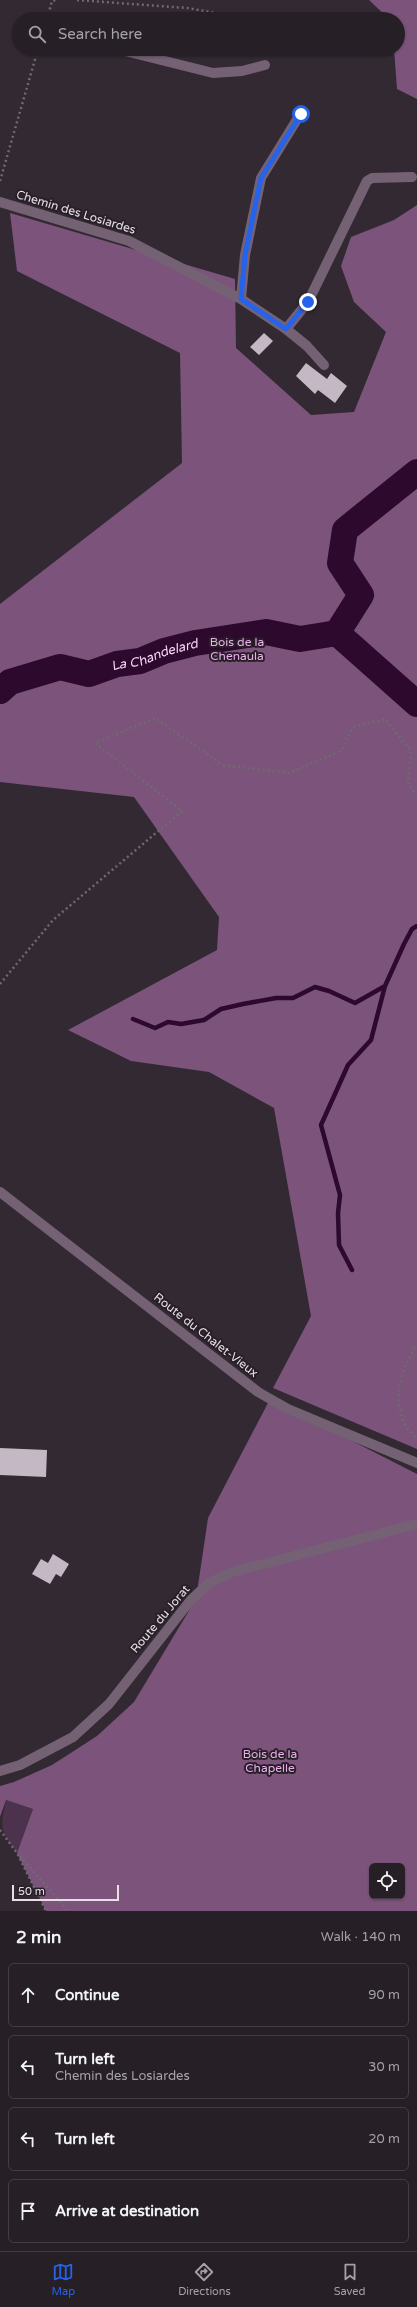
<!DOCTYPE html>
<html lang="en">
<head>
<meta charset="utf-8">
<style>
	:root { --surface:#261f26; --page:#322c32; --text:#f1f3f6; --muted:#a4a2a7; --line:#423d43; --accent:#2563eb }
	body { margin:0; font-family:"Varela Round",sans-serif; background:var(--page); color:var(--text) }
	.controls { position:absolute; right:12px; bottom:12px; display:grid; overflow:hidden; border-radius:6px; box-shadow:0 1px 3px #0004 }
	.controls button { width:36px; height:36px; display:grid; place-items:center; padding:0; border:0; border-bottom:1px solid var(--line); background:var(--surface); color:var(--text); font:20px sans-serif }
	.scale { position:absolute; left:12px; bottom:10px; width:107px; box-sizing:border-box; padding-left:4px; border:2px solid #e7e0e6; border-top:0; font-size:11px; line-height:14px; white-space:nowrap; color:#e7e0e6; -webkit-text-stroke:3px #281f28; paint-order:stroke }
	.stop { position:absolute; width:12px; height:12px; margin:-9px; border:3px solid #2563eb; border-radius:50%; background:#fff }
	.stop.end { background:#2563eb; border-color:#fff; box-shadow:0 1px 4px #0008 }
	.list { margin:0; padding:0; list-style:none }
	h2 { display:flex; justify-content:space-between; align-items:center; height:52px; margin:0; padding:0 16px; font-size:17px }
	h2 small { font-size:13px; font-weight:400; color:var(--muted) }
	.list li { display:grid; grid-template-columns:26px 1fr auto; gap:12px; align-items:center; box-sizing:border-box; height:64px; margin:0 8px 8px; padding:0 8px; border:1px solid var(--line); border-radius:6px }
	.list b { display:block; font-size:15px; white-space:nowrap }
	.list p { margin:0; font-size:13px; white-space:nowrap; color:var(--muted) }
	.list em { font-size:13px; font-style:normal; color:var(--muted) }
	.icon { flex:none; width:22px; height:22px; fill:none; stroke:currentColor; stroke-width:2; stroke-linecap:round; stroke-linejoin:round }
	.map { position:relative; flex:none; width:417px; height:1911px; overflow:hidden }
	.search { position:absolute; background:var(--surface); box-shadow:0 1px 3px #0004; left:12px; right:12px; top:12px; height:44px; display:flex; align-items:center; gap:10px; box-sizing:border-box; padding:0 14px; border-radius:22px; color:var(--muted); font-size:15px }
	.sheet { height:340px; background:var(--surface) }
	nav { display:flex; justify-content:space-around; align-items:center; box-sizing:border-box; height:56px; border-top:1px solid var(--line); background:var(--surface); font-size:11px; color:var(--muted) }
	nav a { display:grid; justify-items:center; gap:2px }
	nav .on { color:var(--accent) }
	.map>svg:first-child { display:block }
	.green { fill:#4d324d }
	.forest { fill:#7b537b; fill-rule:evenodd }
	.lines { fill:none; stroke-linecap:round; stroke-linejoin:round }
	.stream { stroke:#2d092e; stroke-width:4.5 }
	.river { stroke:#2d092e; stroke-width:26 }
	.building { fill:#c4b8c4 }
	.path { stroke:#716971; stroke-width:2.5; stroke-dasharray:2 3; stroke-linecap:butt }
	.minor { stroke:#746274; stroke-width:10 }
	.route { stroke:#2563eb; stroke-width:5 }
	.labels { text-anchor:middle; stroke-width:4; stroke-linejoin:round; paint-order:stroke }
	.street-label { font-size:12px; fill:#e7e0e6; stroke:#281f28 }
	.park-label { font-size:12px; fill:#ecaeec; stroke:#281f28 }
	.water-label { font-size:13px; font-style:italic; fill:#fbd5fb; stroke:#281f28 }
</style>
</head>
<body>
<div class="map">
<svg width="417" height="1911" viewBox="0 0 417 1911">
	<rect width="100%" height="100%" fill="#322932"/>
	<path class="green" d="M6,1800l27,9 -16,44c-17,-22 -17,-26 -11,-53z"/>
	<path class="forest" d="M369,0h48v99l-20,-10 -3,-40h4v-30h-9z
		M417,205v1244l-144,-61 38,-72 -37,-208 -65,-36 -78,-11 -63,-31 149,-80 2,-33 -85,-120 -134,-15v-178l182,-141 -2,-110 -163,-82 -7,-58 225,66 1,69 75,67 43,-3 32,-80 -32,-30 -13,-36 10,-29 43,-17z
		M270,1399l147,75v437h-371l-29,-58 16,-44 -27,-9 -6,17v-31l14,-4 38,-17 45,-29 37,-34 62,-103 12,-81zM372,1866h30v30h-30z"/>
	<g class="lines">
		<path class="stream" d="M133,1019l22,9 13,-6 13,2 23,-4 17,-11 22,-5 33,-6h17l22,-11 14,4 26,12 30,-17
			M352,1270l-13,-25 -1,-32 2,-18 -19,-70 27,-60 23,-25 14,-54 19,-42 8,-15 5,-3"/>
		<g class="river">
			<path d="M417,472l-72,58 -5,33 21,32 -24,38 80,71"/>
			<path id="s1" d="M0,691l10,-9 50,-15 29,7 28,-10 23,-3 24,-10 31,-8 71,-11 34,7 37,-6"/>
		</g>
	</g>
	<path class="building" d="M264,333l9,8 -14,14 -9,-8z
		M306,363l21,16 4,-6 16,13 -12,17 -17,-13 -3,4 -19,-18z
		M0,1448l47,2 -1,27 -46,-2z
		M53,1554l16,10 -8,13 -5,-3 -6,10 -18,-10 9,-15 7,4z"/>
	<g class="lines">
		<path class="path" d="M77,0l110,8 64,11
			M47,19l5,-18 4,-1
			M0,181l38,-132
			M0,984l53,-64 129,-109 -87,-68 60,-25 68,47 66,8 52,-22 12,-24 32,-8 26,32 -3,33 9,11
			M417,1343c-13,26 -25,47 -14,77 2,7 10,14 14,20
			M0,1830l17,23 29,58
			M20,1856l48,55"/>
		<path class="minor" d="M117,49l96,24 29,-2 23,-6
			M0,202l129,39 112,58 45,30 21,17 17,19
			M241,299l4,-44 16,-77 40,-65
			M286,329l22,-27 59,-121 5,-3 40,-1
			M0,1192l258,200 30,17 129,54
			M0,1771l20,-6 53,-28 36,-33 81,-103 19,-18 23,-11 185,-48"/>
	</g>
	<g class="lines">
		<path class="route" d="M301,114l-40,64 -16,77 -4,44 45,30 22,-27"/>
	</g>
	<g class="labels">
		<g class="street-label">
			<text transform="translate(76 212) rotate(17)" y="4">Chemin des Losiardes</text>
			<text transform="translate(206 1335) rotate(38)" y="4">Route du Chalet-Vieux</text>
			<text transform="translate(160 1619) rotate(-50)" y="4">Route du Jorat</text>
		</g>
		<g class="park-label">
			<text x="237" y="646">Bois de la<tspan x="237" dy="14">Chenaula</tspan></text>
			<text x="270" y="1758">Bois de la<tspan x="270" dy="14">Chapelle</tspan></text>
		</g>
		<g class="water-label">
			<text dy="5" stroke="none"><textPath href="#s1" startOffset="164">La Chandelard</textPath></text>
		</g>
	</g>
</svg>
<div class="controls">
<button><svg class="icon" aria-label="locate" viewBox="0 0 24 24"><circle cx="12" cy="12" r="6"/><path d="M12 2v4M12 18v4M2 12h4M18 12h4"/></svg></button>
</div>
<div class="scale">50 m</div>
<div class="stop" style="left:301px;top:114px"></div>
<div class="stop end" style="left:308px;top:302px"></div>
<div class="search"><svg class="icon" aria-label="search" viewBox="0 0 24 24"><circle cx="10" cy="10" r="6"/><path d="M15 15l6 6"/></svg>Search here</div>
</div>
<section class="sheet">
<h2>2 min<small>Walk · 140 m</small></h2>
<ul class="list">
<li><svg class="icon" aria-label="ahead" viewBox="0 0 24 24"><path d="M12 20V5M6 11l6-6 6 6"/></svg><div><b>Continue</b></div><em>90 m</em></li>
<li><svg class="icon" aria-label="left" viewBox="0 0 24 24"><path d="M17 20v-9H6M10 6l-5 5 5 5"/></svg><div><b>Turn left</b><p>Chemin des Losiardes</p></div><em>30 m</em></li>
<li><svg class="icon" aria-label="left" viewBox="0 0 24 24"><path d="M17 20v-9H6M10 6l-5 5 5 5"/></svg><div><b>Turn left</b></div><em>20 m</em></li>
<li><svg class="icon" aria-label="arrive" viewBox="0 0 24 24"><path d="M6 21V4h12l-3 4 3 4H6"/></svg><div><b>Arrive at destination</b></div></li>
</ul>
</section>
<nav>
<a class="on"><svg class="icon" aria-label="map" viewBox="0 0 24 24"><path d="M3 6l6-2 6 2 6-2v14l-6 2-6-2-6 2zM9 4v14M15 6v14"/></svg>Map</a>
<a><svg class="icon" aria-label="directions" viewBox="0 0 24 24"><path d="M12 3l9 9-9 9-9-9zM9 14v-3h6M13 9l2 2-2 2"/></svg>Directions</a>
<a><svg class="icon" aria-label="saved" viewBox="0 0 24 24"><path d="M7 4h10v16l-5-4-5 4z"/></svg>Saved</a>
</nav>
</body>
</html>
